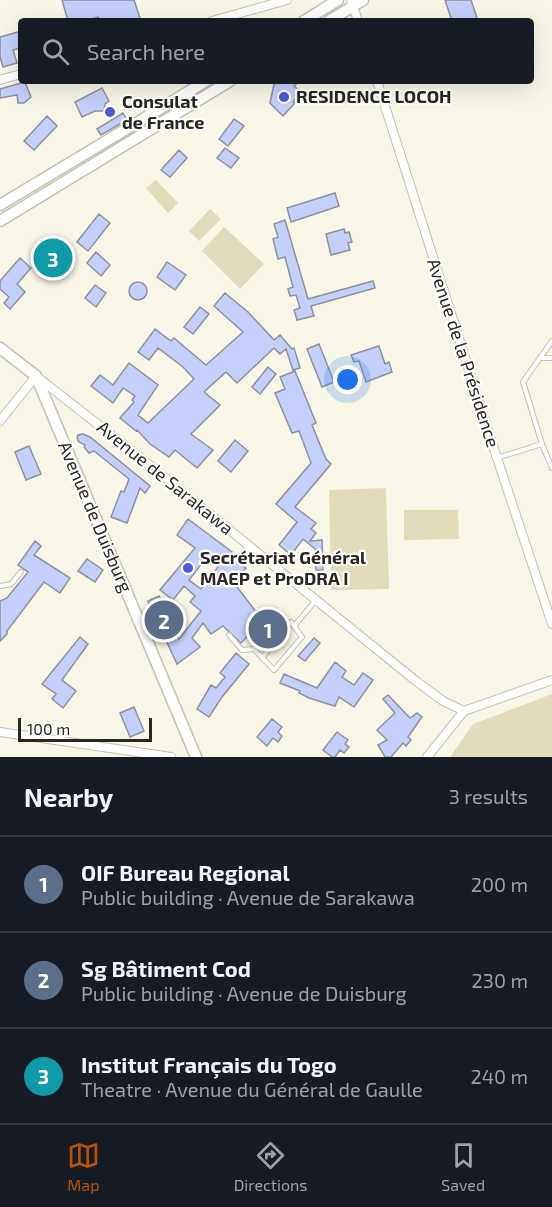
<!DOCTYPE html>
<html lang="en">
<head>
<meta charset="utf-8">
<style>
	:root { --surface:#171b24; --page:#20242c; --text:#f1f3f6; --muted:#9ea1a6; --line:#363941; --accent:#b45309 }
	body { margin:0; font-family:"Exo 2",sans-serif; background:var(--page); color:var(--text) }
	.scale { position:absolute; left:18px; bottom:15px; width:134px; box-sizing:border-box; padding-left:6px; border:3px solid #282721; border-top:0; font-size:16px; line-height:21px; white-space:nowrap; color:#282721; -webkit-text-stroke:4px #fff; paint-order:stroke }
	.you { position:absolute; left:348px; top:380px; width:21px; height:21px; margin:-15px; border:4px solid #fff; border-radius:50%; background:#1a73e8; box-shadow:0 0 0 9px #1a73e833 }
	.badge { display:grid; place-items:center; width:39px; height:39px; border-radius:50%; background:var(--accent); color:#fff; font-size:20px; font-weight:700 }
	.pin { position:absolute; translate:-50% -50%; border:3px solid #fff; box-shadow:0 2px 6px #0006 }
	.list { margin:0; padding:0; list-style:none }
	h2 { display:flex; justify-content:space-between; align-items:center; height:78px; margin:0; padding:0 24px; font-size:26px }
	h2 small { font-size:20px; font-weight:400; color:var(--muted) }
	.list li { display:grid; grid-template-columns:39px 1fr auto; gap:18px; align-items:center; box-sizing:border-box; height:96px; padding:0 24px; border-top:2px solid var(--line) }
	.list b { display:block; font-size:22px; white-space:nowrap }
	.list p { margin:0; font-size:20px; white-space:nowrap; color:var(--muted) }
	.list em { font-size:20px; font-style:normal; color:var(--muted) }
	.icon { flex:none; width:33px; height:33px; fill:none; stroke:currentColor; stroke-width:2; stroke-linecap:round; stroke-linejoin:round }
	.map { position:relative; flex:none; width:552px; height:757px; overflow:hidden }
	.search { position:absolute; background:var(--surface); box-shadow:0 6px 24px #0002; left:18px; right:18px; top:18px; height:66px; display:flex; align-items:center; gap:15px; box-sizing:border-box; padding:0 21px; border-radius:6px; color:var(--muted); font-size:22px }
	.sheet { height:366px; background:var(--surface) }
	nav { display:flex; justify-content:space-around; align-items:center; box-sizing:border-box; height:84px; border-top:2px solid var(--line); background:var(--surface); font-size:16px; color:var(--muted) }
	nav a { display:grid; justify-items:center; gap:3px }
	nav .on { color:var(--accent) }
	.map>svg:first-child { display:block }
	.green { fill:#e0dcba }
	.building { fill:#c4cffb; stroke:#8e919f; stroke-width:1.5; fill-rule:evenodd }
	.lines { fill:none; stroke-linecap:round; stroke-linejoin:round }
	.lane-casing { stroke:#c3c1b3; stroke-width:6 }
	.street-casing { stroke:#c3c1b3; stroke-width:10 }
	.secondary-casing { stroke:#c3c1b3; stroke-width:13 }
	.lane { stroke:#fff; stroke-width:4 }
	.street { stroke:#fff; stroke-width:8 }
	.secondary { stroke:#fff; stroke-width:10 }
	.poi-dot { fill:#4e5bd1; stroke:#fff; stroke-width:2 }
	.labels { text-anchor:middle; stroke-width:4.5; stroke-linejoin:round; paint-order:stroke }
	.poi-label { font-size:18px; font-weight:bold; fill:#282721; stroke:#fff; text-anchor:start }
	.street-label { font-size:18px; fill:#282721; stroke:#fff }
</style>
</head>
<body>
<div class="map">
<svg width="552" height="757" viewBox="0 0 552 757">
	<rect width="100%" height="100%" fill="#f8f6e6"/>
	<path class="green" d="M156,180l22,23 -10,10 -22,-25z
		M210,209l11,10 -22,22 -10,-10z
		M224,227l40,37 -24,25 -38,-38z
		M386,488l3,101 -58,1 -2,-100z
		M404,510h54l1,29 -55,1z
		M552,694v63h-102l23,-33z"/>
	<path class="building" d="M62,0h72l7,21h-41l-2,-4 -11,4h-19z
		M445,0h26l7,21h-26z
		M21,31v17l-8,2 4,13 -14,4 -3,-10v-20z
		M282,81h18l-6,5 7,6 -8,10 2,1 -12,13 -13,-13 4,-19z
		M25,82l6,15 -7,6h-6l-1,-8 -17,3v-9z
		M102,88l7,13 -4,3 -1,7h-9l-13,6 -7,-15z
		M123,113l4,7 -26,15 -4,-6z
		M47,116l10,10 -23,24 -10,-9z
		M234,119l10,7 -16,20 -9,-7z
		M225,148l14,10 -8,10 -14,-10z
		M179,150l8,8 -17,19 -9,-7z
		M335,193l4,13 -48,16 -4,-14z
		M99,214l11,9 -22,28 -11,-9z
		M285,220l23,79 65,-18 2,7 -64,18 3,10 -17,4 -3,-10 6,-2 -4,-13 -6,1 -2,-7 5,-2 -8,-30 -7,2 -5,-20 5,-2 -4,-13z
		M344,229l1,4 4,-1 3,10 -4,1 2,7 -19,5 -5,-21z
		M53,245l14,10 -14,18 -14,-13z
		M96,252l14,13 -9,11 -14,-13z
		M20,258l11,10 -14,16 8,8 -15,17 -6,-6 5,-6 -9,-8v-8z
		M167,262l19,13 -11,15 -18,-13z
		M129 291a9 9 0 1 1 18 0a9 9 0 1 1-18 0Z
		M95,285l11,8 -10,14 -11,-9z
		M225,293l23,19 26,28 6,-5 12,14 2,-1 6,20 -7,2 -7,-21 -6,5 -6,-6 -37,35 -11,-11 -22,20 16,13 -29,29 22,16 -16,18 -22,-18 -6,7 -19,-13 -13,-14 -1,1 -16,-13 14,-16 -2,-2 3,-4 -12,-8 -10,15 -22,-17 9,-11 13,10 16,-22 29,22 -20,30 10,8 46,-44 -11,-12 -25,-19 -9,12 -11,-8 17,-23 16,12 3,-3 32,27 37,-33 -29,-26z
		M200,307l9,7 -16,20 -9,-7z
		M319,344l15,38 -12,5 -15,-38z
		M379,346l6,18 4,-2 3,10 -26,10 -7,-21 -5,1 -3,-7z
		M268,367l8,7 -16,20 -8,-7z
		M295,371l21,52 -4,2 14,34 5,5 -36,43 21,16 -5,6 5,4 -6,8 12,-1 1,30h-7l-1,-21 -12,-10 -12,16 -12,-10 18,-23 -21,-18 35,-41 -12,-32 -7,2 -17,-40 10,-4 -5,-12z
		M83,434l7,3 60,49 -5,7 -5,-5 -13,35 -16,-6 10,-26 3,1 5,-13 -35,-28 -5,2 -5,-6 1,-2 -6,-3 -2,-4 1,-3z
		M235,440l13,11 -17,21 -13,-11z
		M29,446l12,28 -15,6 -11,-28z
		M188,519l44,33 -2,3 16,13 -12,15 26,34 10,-8 13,10 -9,11 3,2 -1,5 -3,1 -3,-2 -4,4 -13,-9 -12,12 -18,-17 -12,8 -8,-11 -11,15 8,9 -23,17 -29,-63 11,-5 20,43 22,-28 -11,-9 5,-6 -11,-10 -11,14 -13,-10 35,-42 -18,-13zM206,558l12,9 -17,22 -12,-9z
		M35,541l6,5 -7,9 36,23 -10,15 -16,-11 -37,49v3l-7,7v-40l7,-3 21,-26 -10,-7z
		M87,559l16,11 -8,12 -17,-11z
		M80,637l8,7 -26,36 14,11 -13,17 -11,-9 4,-5 -14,-10z
		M314,638l6,5 -15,18 -7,-5z
		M236,653l13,11 -27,33 -13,20 -12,-8 14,-24 5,3 9,-11 -5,-4z
		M335,662l11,9 -4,6 12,8 9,-12 10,7 -19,27 -15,-10 -4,9 -7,-2 -19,-6 -10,-5 1,-2 -20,-8 4,-9 33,14z
		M388,695l22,23 7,-5 5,4 -14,20 3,3 -5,6 -3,-3 -12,14h-6l-7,-12 9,-5 -10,-10 18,-17 -12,-14z
		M134,707l10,24 -14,6 -10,-24z
		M272,719l10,8 -4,5 4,4 -4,6 -5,-4 -6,8 -10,-9z
		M337,732l11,8 -3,4 4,3 -5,6 -4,-3 -5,7h-3l-9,-7z"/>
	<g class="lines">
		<defs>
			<path id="lane" d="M540,358h12
				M542,444l10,24
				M497,458l45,-14 -19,-62 29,-41
				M0,586l11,-2 10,-12
				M295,625l21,-25
				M229,635l13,15 12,-1 20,21 28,-33 -11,-15 -11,13
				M262,658l14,-17"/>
			<path id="street" d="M351,0l7,21
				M212,21l75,-21
				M0,80l21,-6
				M377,81l120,377 55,166
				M0,421l36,-45 101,79 279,226 27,20 21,10
				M0,732l171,25
				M427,757l37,-46 88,-31"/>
			<path id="secondary" d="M304,21l34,-21
				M329,21l34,-21
				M0,205l206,-124
				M0,221l230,-140
				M0,348l36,28 160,381"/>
		</defs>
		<use href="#lane" class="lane-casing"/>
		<use href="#street" class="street-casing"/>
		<use href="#secondary" class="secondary-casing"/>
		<use href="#lane" class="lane"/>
		<use href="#street" class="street"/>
		<use href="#secondary" class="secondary"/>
	</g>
	<g class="poi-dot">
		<circle cx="284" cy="97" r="6"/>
		<circle cx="110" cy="112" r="6"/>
		<circle cx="188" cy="568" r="6"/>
	</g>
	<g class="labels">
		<g class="poi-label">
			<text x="296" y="103">RESIDENCE LOCOH</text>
			<text x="122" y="108">Consulat<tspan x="122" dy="21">de France</tspan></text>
			<text x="200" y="564">Secrétariat Général<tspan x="200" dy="21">MAEP et ProDRA I</tspan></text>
		</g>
		<g class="street-label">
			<text transform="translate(463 353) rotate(72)" y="6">Avenue de la Présidence</text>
			<text transform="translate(165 478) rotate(39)" y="6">Avenue de Sarakawa</text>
			<text transform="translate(95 517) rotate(67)" y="6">Avenue de Duisburg</text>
		</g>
	</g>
</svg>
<div class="scale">100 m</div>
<div class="you"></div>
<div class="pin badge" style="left:268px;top:629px;background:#5c6f8a">1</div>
<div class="pin badge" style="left:164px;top:620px;background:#5c6f8a">2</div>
<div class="pin badge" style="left:53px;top:258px;background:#0f9aa8">3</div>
<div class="search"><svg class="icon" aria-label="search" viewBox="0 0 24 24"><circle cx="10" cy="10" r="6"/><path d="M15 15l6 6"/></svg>Search here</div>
</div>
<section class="sheet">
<h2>Nearby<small>3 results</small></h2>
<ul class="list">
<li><span class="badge" style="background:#5c6f8a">1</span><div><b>OIF Bureau Regional</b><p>Public building · Avenue de Sarakawa</p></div><em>200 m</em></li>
<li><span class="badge" style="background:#5c6f8a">2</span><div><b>Sg Bâtiment Cod</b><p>Public building · Avenue de Duisburg</p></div><em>230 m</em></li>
<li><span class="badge" style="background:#0f9aa8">3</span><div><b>Institut Français du Togo</b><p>Theatre · Avenue du Général de Gaulle</p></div><em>240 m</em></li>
</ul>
</section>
<nav>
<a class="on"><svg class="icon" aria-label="map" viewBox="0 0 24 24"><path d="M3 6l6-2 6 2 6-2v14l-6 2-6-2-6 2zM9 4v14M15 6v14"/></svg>Map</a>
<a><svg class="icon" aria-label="directions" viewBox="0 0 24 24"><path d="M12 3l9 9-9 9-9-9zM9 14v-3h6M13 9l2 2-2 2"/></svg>Directions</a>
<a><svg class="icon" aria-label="saved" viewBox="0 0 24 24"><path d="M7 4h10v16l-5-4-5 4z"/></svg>Saved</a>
</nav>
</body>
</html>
